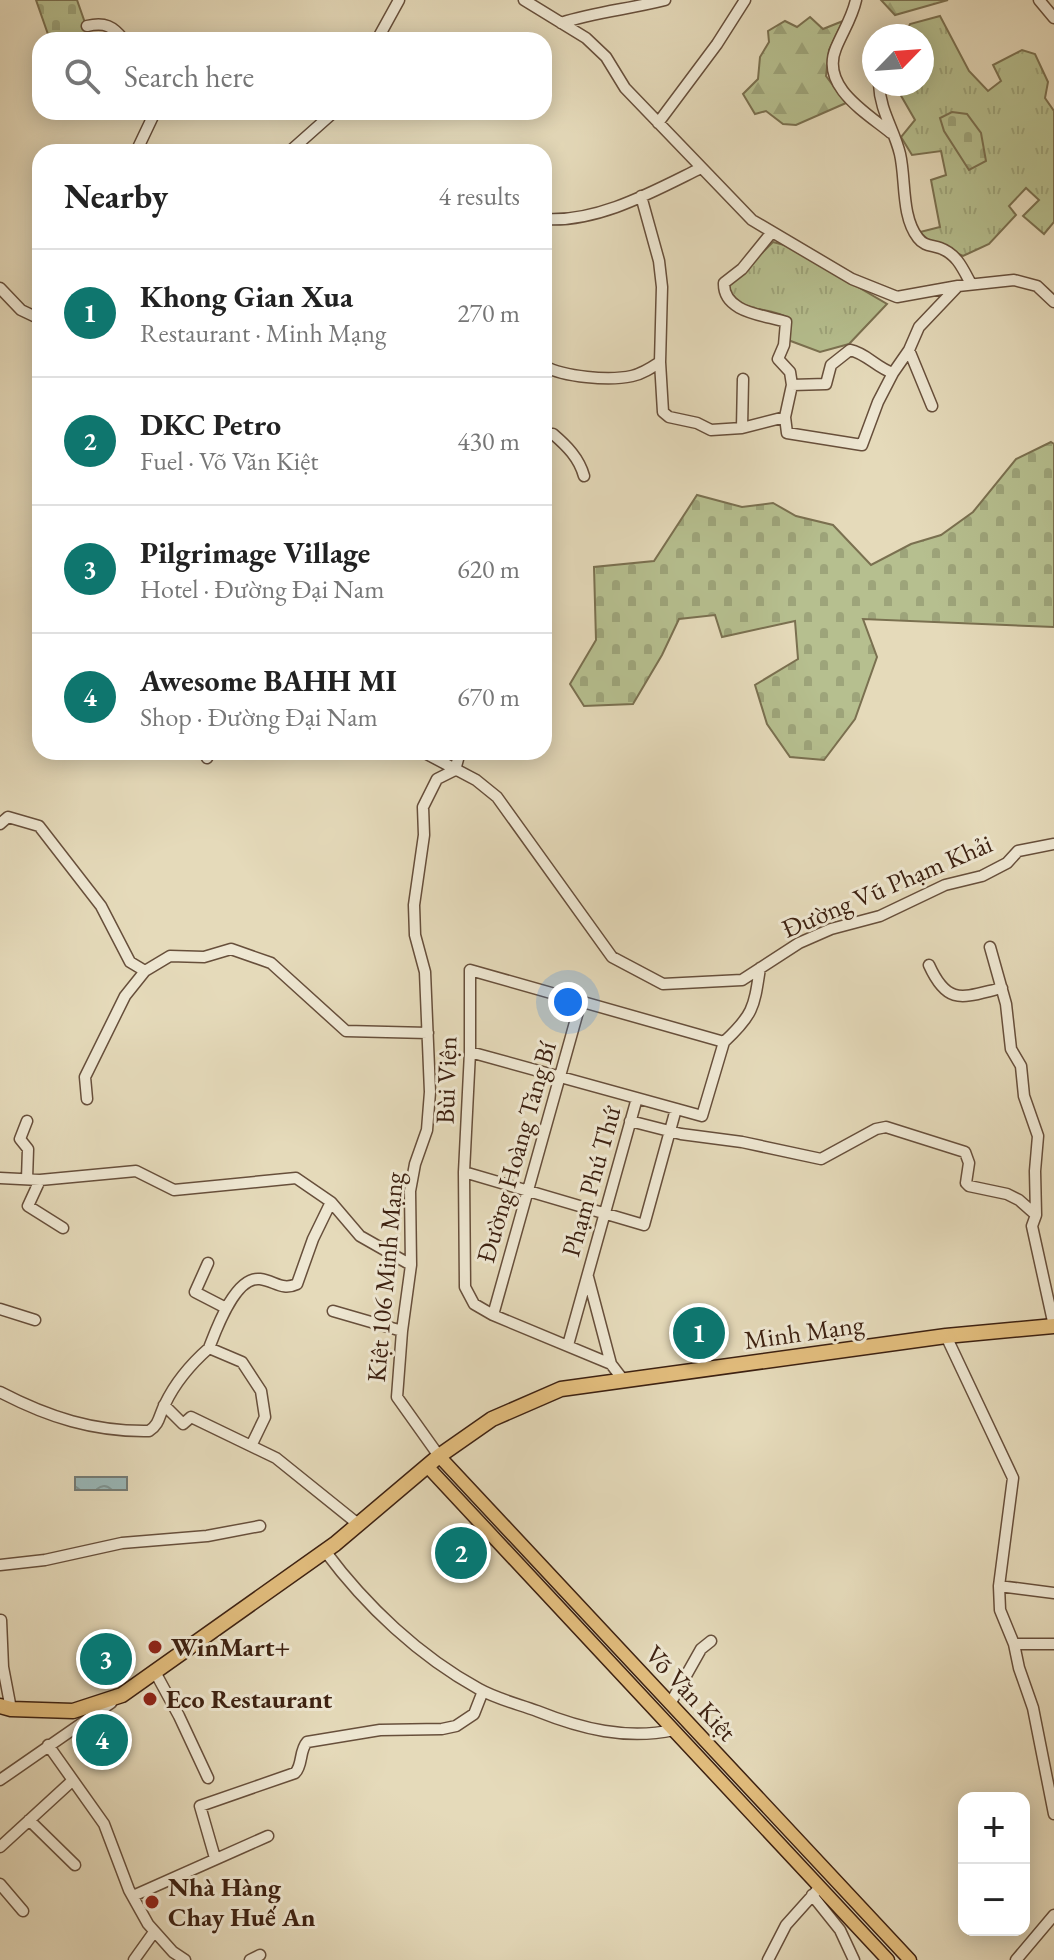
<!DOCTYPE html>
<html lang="en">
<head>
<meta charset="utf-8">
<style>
	:root { --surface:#fff; --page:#f2f2f2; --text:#222; --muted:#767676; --line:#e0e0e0; --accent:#0f766e }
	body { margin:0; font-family:"EB Garamond",serif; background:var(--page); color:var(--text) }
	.controls { position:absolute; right:24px; bottom:24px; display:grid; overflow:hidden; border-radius:16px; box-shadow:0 4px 20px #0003 }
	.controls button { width:72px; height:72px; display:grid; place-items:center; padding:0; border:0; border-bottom:2px solid var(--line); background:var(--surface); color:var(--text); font:40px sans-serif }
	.compass { position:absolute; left:862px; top:24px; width:72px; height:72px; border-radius:50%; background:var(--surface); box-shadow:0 4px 20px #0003; rotate:65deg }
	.you { position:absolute; left:568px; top:1002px; width:28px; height:28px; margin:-20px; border:6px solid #fff; border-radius:50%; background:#1a73e8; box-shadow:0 0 0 12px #1a73e833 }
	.badge { display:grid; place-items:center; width:52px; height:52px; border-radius:50%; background:var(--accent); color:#fff; font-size:26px; font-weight:700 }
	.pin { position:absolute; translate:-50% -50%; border:4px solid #fff; box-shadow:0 2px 8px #0006 }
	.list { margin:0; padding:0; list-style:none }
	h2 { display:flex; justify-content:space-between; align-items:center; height:104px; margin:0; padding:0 32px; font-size:34px }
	h2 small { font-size:26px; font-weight:400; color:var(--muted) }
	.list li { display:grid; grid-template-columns:52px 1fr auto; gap:24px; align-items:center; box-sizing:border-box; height:128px; padding:0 32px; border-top:2px solid var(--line) }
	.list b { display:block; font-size:30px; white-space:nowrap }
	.list p { margin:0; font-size:26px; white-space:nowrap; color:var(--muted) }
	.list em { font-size:26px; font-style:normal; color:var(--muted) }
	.icon { flex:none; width:44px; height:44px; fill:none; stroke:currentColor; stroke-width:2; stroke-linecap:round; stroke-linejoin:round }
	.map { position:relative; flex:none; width:1054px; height:1960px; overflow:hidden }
	.search { position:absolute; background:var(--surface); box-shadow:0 4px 20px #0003; left:32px; top:32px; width:520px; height:88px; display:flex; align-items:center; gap:20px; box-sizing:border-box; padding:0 28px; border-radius:24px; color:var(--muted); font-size:30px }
	.panel { position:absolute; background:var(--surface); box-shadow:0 4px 20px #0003; left:32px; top:144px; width:520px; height:616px; border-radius:24px }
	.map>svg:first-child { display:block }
	.grass { fill:url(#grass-tufts); stroke:#7a7050; stroke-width:2 }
	.forest { fill:url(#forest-firs); stroke:#7a7050; stroke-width:2 }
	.cemetery { fill:url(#cemetery-stones); stroke:#7a7050; stroke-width:2 }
	.water { fill:url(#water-waves); stroke:#747c76; stroke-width:2 }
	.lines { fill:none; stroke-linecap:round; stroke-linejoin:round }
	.minor-casing { stroke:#674f3b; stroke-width:13 }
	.major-casing { stroke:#3d2111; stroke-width:15 }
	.highway-casing { stroke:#3d2111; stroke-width:17 }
	.minor { stroke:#eee7d2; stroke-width:10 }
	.major { stroke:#e2bd7d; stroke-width:12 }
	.highway { stroke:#e2bd7d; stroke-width:14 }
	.poi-dot { fill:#8f2418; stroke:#eee7d2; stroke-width:3 }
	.labels { text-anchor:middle; stroke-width:6; stroke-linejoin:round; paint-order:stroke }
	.street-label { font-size:26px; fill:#3d2111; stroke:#eee7d2 }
	.poi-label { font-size:26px; font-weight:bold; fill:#3d2111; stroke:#eee7d2; text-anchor:start }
</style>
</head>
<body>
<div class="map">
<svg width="1054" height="1960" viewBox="0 0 1054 1960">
	<defs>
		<pattern id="grass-tufts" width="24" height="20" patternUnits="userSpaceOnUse" patternTransform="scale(2)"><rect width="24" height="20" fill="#b6bf8f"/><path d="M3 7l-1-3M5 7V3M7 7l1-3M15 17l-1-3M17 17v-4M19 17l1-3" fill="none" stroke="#9da47a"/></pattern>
		<pattern id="forest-firs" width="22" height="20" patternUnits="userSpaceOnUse" patternTransform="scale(2)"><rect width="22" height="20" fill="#b6bf8f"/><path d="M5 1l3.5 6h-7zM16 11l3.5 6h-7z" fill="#9da47a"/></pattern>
		<pattern id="cemetery-stones" width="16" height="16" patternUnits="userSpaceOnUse" patternTransform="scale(2)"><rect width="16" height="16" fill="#b6bf8f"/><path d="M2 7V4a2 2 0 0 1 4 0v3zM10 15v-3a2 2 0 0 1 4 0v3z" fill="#9da47a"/></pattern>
		<pattern id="water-waves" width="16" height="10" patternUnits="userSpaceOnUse" patternTransform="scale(2)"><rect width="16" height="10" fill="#99b8b9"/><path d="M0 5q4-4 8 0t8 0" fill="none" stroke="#7e9595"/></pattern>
	</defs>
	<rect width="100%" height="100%" fill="#e5daba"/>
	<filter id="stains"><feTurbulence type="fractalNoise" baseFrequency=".0025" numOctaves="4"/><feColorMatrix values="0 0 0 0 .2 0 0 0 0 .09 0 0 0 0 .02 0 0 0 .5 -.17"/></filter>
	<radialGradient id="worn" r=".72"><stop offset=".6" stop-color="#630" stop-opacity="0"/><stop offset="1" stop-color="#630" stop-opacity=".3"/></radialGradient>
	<path class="grass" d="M940,16l29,55 19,20 13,-10 -8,-16 29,-15 13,4 13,28 -3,16 9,13v111l-10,12 -21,-18 16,-16 -13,-12 -17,18 7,9 -27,29 -26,12 -35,-16 -8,-8 20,-5 -9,-47 15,-5 -5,-24 -29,4 -11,-18 14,-17 -15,-26v-10h22v-48h-18l6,-12z
		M773,242l15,4 99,58 -38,40 -29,8 -32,-12 2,-21c-24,-15 -45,-2 -63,-32z"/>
	<path class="forest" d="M881,0h67l-53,15z
		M810,17l13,12 20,-8 -14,29 -3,26 20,27 -50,22 -13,-1 -17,-13 -11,3 -12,-20 15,-15 2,-22 9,-15 -1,-11 17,-10 12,6z"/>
	<path class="cemetery" d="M36,0h41l14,40h-41z
		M952,112l15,2 14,19 5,28 -17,9 -25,-39 -4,-13z
		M1051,442l3,2v183l-191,-8 14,38 -22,62 -31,41 -34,-3 -23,-33 -12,-39 43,-26 -3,-38 -73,16 -7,-22 -36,4 -17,36 -29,49 -49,2 -14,-22 26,-44 -2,-73 60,-6 43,-66 45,12 31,-4 23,13 37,9 38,40 40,-21 30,-9 32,-23 43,-53z"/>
	<path class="water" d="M75,1477h52v13h-52z"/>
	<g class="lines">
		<defs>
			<path id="minor" d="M524,0l62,38 20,19 19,31 127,132 100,59 45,18 61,-11 56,-6 23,6 17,16
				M856,0c-4,18 -13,31 -20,48 -16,38 29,64 55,85
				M1039,0l15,18
				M561,23c34,-11 69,-14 104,-23
				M87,26c18,-4 26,0 37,14
				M377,40l22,-40
				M879,84c1,27 15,45 21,70 6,26 1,62 18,84 6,8 13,7 22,10 17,6 23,21 31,36
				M658,123l59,-79 28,-44
				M136,152l19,-40
				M289,152l45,-40
				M641,196l18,65 3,26 -2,75 3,50 6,5 28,6 14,7 31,-2 43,-11
				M544,219c54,4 110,-28 157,-51
				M772,232l-30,37 -18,14c-1,30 41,32 62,39l-2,23 -6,14 12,13 2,13 34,-1 5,-19 19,-15c16,3 27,18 43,23
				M0,288l21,22 19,9
				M909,350l23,56
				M544,366c20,11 65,15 88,10 10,-2 19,-8 28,-14
				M792,385l-7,32 2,16 75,12 16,-43 15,-29 16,-23 10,-23 39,-41
				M742,428l1,-49
				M544,435l9,-1c14,12 26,24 31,42
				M423,752l53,28 21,17 115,160 51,27 79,-4 57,-37 32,-14 49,-13 65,-31 37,-9 25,-13 11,-12 36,-7
				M207,758l3,-6
				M455,770l5,-18
				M0,824l8,-7 31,9 62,80 29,56 15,9 25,-15 34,1 27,-8 40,14 75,68 82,2
				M990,947l16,57 5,45 10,17 3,30 14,40 -3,35 1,44 -4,11 22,100
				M929,965c19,42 34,32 73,23
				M724,1042c30,-28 30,-35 36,-74
				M470,1052l232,64 22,-74
				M87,1099l-2,-22 40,-81 20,-25
				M27,1121l-7,18 8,10 -1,30
				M630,1121l51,13 61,8 79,17 55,-30 10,-2 79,25 4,11 -3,20 3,3 38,8 12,6 17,15
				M464,1172l180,53 32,-116
				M0,1178l40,2 96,-9 38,19 122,-12 35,24 29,34 51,29
				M40,1180l-12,26 35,22
				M208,1263l-13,29 31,16
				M588,1277l23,87 13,17
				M0,1309l35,11
				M333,1311l69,20
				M493,1315l88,-314
				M946,1336l67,142 -14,108 1,24 14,34 5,24 14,40 21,106
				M568,1345l69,-247
				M611,1364l-118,-49 -19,-11 -9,-17 -1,-115 6,-120v-82l254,72
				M0,1392c48,25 94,40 149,39 11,-7 10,-16 16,-27 10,-21 27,-41 44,-56
				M164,1405l19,19 8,-7 85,41 82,66
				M251,1446l14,-29 -4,-26 -19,-29 -33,-14c7,-18 26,-72 51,-69 15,2 22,12 37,5l16,-45 18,-37
				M439,1456l-42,-59 5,-66 9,-66 -1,-74 5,-27 12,-34 3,-38 -5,-120 -10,-37 -1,-30 10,-70 -1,-28 14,-28 18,-9
				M325,1551c41,55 94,105 154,138 18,10 39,15 58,22 45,18 89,29 137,19
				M0,1565l45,-5 77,-17 85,-7 53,-10
				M999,1586l55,7
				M1,1620l2,47 8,42
				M1014,1644h40
				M155,1672l24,44 29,62
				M670,1704l31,-55 10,-8
				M48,1745l56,79 25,66 19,34 25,28 12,8
				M0,1780l111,-77
				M29,1820l46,45
				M0,1847l72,-66
				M215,1858l-15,-52 95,-33c8,-8 4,-22 12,-31l73,-12 62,-1 14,-3 18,-12 9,-23
				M0,1884l23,27
				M812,1895l28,35 14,30
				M133,1896l135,-60
				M134,1960l20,-28
				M250,1960l10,-5
				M768,1960l18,-35 34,-38
				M1016,1960l38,-45"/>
			<path id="major" d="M439,1456l471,504
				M427,1466l461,494"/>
			<path id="highway" d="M0,1706l11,3 62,2 49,-16 213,-151 104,-88 53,-37 69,-30 385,-53 108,-10"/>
		</defs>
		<use href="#minor" class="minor-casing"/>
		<use href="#major" class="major-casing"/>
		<use href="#highway" class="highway-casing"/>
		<use href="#minor" class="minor"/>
		<use href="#major" class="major"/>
		<use href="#highway" class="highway"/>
	</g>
	<g class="poi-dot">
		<circle cx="155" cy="1647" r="8"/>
		<circle cx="150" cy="1699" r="8"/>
		<circle cx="152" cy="1902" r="8"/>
	</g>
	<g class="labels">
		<g class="street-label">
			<text transform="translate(887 886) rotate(-23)" y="9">Đường Vũ Phạm Khải</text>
			<text transform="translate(446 1080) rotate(-88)" y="9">Bùi Viện</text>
			<text transform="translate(516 1152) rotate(-74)" y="9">Đường Hoàng Tăng Bí</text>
			<text transform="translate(591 1181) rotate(-74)" y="9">Phạm Phú Thứ</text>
			<text transform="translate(385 1277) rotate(-85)" y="9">Kiệt 106 Minh Mạng</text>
			<text transform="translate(804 1332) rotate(-8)" y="9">Minh Mạng</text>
			<text transform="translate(691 1693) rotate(47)" y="9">Võ Văn Kiệt</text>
		</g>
		<g class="poi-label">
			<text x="171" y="1656">WinMart+</text>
			<text x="166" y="1708">Eco Restaurant</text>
			<text x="168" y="1896">Nhà Hàng<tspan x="168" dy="30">Chay Huế An</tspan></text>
		</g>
	</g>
	<rect width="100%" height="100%" filter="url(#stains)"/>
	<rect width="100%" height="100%" fill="url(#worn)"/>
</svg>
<div class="controls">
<button>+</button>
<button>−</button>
</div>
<svg class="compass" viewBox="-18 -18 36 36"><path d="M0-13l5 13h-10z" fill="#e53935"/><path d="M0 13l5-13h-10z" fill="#767676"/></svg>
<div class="you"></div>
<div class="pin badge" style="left:699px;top:1333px">1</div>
<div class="pin badge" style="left:461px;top:1553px">2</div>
<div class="pin badge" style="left:106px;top:1659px">3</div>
<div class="pin badge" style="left:102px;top:1740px">4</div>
<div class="search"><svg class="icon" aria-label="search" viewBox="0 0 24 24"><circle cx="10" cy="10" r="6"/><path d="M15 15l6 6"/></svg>Search here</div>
<section class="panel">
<h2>Nearby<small>4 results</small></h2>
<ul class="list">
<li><span class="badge">1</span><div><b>Khong Gian Xua</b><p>Restaurant · Minh Mạng</p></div><em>270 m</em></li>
<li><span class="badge">2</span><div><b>DKC Petro</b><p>Fuel · Võ Văn Kiệt</p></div><em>430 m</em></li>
<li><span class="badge">3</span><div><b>Pilgrimage Village</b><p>Hotel · Đường Đại Nam</p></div><em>620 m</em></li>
<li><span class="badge">4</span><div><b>Awesome BAHH MI</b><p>Shop · Đường Đại Nam</p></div><em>670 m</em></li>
</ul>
</section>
</div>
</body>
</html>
